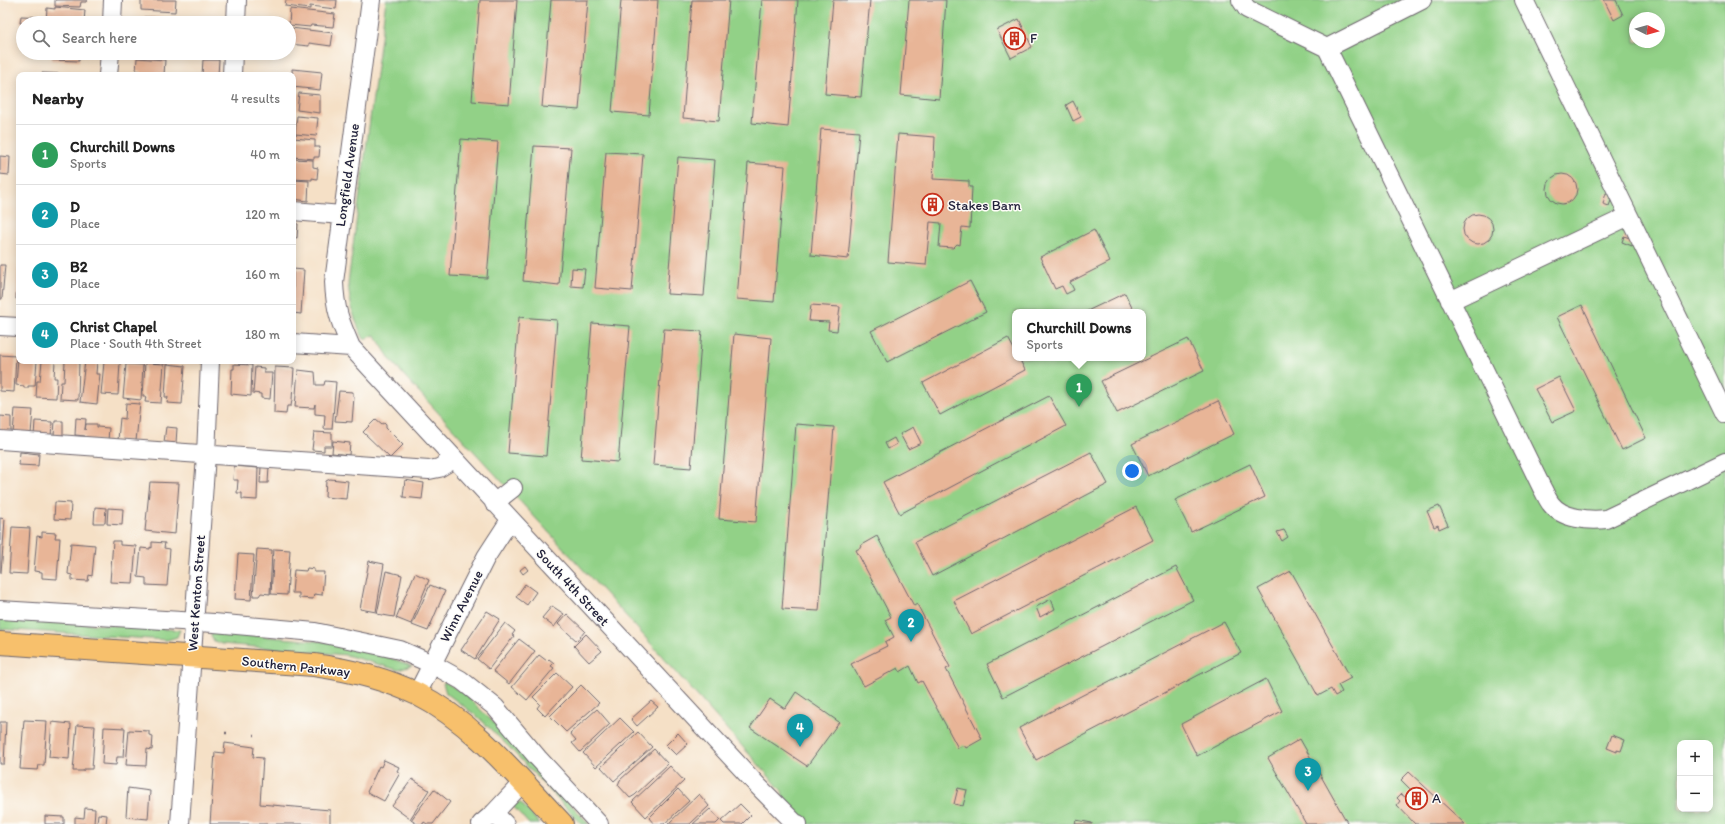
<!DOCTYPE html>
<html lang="en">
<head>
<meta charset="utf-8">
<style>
	:root { --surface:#fff; --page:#f6f6f6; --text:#222; --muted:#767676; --line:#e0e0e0; --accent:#1a73e8 }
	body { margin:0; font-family:Itim,sans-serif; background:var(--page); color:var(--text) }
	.controls { position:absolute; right:12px; bottom:12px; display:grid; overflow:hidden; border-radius:8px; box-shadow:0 2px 10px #0003 }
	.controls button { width:36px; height:36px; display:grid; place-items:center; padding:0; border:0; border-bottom:1px solid var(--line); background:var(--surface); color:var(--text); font:20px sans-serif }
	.compass { position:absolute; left:1629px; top:12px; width:36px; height:36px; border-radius:50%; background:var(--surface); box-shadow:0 2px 10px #0003; rotate:95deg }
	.you { position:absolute; left:1132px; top:471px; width:14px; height:14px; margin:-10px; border:3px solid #fff; border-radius:50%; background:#1a73e8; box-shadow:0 0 0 6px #1a73e833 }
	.badge { display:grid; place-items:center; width:26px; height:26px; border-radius:50%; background:var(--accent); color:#fff; font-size:13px; font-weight:700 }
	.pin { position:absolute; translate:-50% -33px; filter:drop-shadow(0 1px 2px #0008) }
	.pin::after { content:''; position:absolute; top:21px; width:14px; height:12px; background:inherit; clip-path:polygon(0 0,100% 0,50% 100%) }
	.popup { position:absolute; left:1012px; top:309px; width:134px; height:52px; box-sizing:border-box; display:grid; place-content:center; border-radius:8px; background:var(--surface); filter:drop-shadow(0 1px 3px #0005); font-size:13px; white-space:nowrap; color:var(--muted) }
	.popup b { font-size:15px; color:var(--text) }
	.popup::after { content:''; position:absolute; left:50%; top:100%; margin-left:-8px; border:8px solid transparent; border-top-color:var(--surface) }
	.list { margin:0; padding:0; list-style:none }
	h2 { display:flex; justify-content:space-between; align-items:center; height:52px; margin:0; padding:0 16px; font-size:17px }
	h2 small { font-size:13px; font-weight:400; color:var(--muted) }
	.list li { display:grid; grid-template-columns:26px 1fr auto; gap:12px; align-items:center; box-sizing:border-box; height:60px; padding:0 16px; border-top:1px solid var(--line) }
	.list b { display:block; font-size:15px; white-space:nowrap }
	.list p { margin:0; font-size:13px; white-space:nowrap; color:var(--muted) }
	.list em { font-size:13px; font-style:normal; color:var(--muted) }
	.icon { flex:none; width:22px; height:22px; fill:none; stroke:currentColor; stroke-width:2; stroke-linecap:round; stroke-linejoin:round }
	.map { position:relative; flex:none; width:1725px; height:824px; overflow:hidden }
	.search { position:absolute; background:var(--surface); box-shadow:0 2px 10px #0003; left:16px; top:16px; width:280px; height:44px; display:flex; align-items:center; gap:10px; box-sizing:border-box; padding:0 14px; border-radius:22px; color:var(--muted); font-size:15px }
	.panel { position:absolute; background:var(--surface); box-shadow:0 2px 10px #0003; left:16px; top:72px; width:280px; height:292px; border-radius:8px }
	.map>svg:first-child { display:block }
	.green { fill:#92d187; stroke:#5a7a61; fill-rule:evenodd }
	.building { fill:#e8b597 }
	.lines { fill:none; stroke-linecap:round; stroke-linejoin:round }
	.minor-casing { stroke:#6c646c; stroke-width:20 }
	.major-casing { stroke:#6c646c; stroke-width:24 }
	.path { stroke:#6c646c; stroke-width:2.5; stroke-dasharray:3 3; stroke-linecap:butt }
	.minor { stroke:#fff; stroke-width:18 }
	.major { stroke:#f7c06c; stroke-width:22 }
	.labels { text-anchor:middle; stroke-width:3; stroke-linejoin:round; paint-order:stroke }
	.poi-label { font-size:14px; fill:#22223b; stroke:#fdfcf7; text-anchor:start }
	.street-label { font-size:14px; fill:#22223b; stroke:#fdfcf7 }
</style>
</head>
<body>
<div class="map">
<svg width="1725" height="824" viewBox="0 0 1725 824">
	<rect width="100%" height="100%" fill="#fdfcf7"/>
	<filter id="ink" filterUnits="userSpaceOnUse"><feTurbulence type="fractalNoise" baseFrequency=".025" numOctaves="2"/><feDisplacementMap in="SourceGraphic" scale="8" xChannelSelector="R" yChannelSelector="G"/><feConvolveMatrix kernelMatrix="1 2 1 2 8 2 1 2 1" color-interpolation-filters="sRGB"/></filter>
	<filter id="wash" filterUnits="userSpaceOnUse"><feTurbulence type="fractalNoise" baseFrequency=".012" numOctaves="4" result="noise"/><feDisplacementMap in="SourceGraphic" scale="16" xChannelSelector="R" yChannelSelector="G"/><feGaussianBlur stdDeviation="0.9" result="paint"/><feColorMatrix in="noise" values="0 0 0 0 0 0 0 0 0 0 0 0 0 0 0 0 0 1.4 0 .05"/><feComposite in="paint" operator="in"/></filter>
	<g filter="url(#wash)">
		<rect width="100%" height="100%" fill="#f5e0c6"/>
		<path class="green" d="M386,0h1339v824h-936l-7,-33 -154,-173 -220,-238 -18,-21 -15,-24 -11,4c-10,-18 -14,-35 -16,-56zM1635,18h24v24h-24zM1015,312h128v46h-128zM1680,743h30v66h-30z
			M0,618l180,12 -3,7 -10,3 -167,-11z
			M212,632l116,10 38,7 46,17 -14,4 -52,-15 -124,-11 -8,-3 -3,-6z
			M445,682l20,12 48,48 76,82h-8l-73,-78 -30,-29 -32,-24 -3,-10z
			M516,803h5l19,21h-11l-17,-19z"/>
		<g id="blocks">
			<path class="building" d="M55,0h32l-1,2h-5l-1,5 -25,-1z
				M141,0h35l-1,12 -34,-2z
				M286,0h51l-1,9 -26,-3v3l-25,-3z
				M480,0h37l-8,104 -37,-3z
				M551,0h37l-9,110 -37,-3z
				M621,0h37l-9,115 -37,-3z
				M692,0h37l-10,121 -36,-3z
				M762,0h36l-10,127 -36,-4z
				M833,0h37l-9,97 -36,-3z
				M909,0h37l-7,99 -38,-4z
				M1604,0h12l7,15 -9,5z
				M55,7l30,3 -1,12 -4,-1 -1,2 -33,-1 1,-14 8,1z
				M290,9l45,5 -2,13 -22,-2 -1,2 -21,-2z
				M21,16l23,1 -1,6h-23z
				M144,17l31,1v5h-34v-2h3z
				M1019,19l13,28 -21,11 -14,-28z
				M291,28l42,5 -2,13 -22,-3v3l-20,-2z
				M52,53h27v8l-27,-1z
				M142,53h24l-1,5 -23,-2z
				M137,58l28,2 -1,15h-24v-4h-4z
				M203,60h16l-1,15h-16z
				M292,69l30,3 -2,18 -27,-3z
				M42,73l26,1v1h-26z
				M299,93l21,2v18l-23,-3z
				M1073,101l8,16 -8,4 -7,-16z
				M297,116l21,2 -2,18 -21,-2z
				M821,129l38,3 -11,127 -37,-4z
				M898,134l37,3 -2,42 36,2v6h3l-2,41 -8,-1 -2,18 -3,-1 -4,4 -14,-1 2,-24 -11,-1 -4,43 -38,-3z
				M293,138l22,2v7h5l-1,10h-5v2l-21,-2z
				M461,139l37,3 -11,136 -37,-2z
				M534,146l37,2 -12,137 -36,-4z
				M606,152l37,2 -11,137 -37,-3z
				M0,156l10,1 -1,18 -9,-1z
				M678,157l37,3 -11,136 -37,-2z
				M293,159l20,1v7l5,1 -1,11 -5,-1v2l-19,-1z
				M748,163l37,3 -11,136 -37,-3z
				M1547 189a15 15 0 1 1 30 0a15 15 0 1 1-30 0Z
				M293,180l16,1 -1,20 -15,-2z
				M1606,193l7,2 -4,11 -6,-2z
				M1463 229a15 15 0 1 1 30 0a15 15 0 1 1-30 0Z
				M293,223l5,1 -1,14 -4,-1z
				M1094,230l16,32 -40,20 4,8 -8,4 -4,-8 -7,3 -15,-32z
				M1624,236l11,4 -3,6 -10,-4z
				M0,265h5l-3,34h-2z
				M572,268l13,1 -2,18 -12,-1z
				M18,269h1v31l-3,-1z
				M293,269l11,1 -3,44 -8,-1z
				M970,281l16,31 -99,50 -16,-31z
				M1125,293l9,19h-49z
				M811,305l29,2 -3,24 -9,-1 1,-8 -20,-1z
				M1582,305l64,133 -24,12 -65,-133z
				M519,317l38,3 -11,136 -38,-3z
				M592,323l38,3 -12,136 -37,-3z
				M664,329l38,2 -11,137 -38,-3z
				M734,334l37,4 -15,184 -37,-3z
				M1008,338l7,13v7h4l6,12 -85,45 -17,-32z
				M1188,339l16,32 -87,42 -16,-32z
				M0,355l16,1 -2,36 -14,-1z
				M18,358l1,3h18l-2,25h-7v2h-4v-2l-8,-1z
				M42,361h13l-1,17h3l-1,20 -20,-1 1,-16h3z
				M65,361h14l-1,39 -18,-1 1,-17h3z
				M85,361h12l-1,13h4l-3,30 -17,-2z
				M104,362l16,1 -2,32 -17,-1z
				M145,363l19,1 -3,39 -16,-1 1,-6h-3z
				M126,364l17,1 -2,35 -18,-2z
				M167,364l18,2 -3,38 -15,-1 1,-6h-3z
				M234,364l18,1 -1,31 -20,-2 1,-25h2z
				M255,367l9,1v5h8l-2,26 -9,-1v-4l-8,-1z
				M275,367l19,1 -2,32 -1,6h-4l-1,8 -12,-1z
				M298,370l17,2 1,13h8l1,-4 11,1 -4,47h-8l1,-14 -10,-1v-10l-1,4 -19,-1z
				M1559,377l17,34 -24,11 -17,-33z
				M339,391l14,1v4l1,1 -2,25 -17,-1z
				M1049,396l17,30 -166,88 -17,-32z
				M1218,401l16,33 -86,42 -16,-32z
				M126,403l14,1 -4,37 -18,-1 2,-22 5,1z
				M15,409l18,1 -2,24 -18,-1z
				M0,416l11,1v15h-11z
				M76,418l10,1 -1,11 1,-6h11v3l12,1 -1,13 -23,-1v-4l-10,-1z
				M376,419l6,5 2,-1 2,2v3l17,17 -13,13 -27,-26z
				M35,421l17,1 -1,15 -17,-1z
				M55,421h8v14h-9z
				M796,424l38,3 -15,184 -37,-2z
				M166,427l11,1 -1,15 -12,-1z
				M913,427l8,16 -13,6 -8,-15z
				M314,432l18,1v13h-8v5l-12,-1z
				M894,438l3,6 -9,5 -3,-6z
				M333,441l17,2 -1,12 -17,-2z
				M20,452l19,2 -1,12 -19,-1z
				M1091,452l17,32 -176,92 -17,-34z
				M1250,464l15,33 -74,35 -16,-32z
				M234,466l24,2 -1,32 -15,-1v-6h-5l1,-13h-5z
				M261,467h8l-1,16h-8z
				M330,479l18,2 -2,18 -21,-2 1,-16z
				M405,480l19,3 -2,16 -19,-2z
				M150,482l29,1 -4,51 -30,-3z
				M55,502l16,1 -1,17 -16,-1z
				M1439,506l9,19 -9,4 -1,-4 -4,2 -7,-16z
				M95,507l11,1 -1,15h-11z
				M1136,507l17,33 -182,94 -17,-33z
				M108,508l15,1 -1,16 -15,-1z
				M0,518l5,1 -4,54h-1z
				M12,527l18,1 -3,46 -18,-1z
				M1284,530l4,7 -6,4 -5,-9z
				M42,532l14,1 -1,5h5l-3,41 -15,-1v-6l-8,-1 3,-35 5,1z
				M877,536l37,70 3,-2 33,63 -4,2 36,70 -16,9 -2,-3 -6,3 -36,-67 -4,2 -8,-17 -10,6 -2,-4 -34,18 -13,-22 36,-18 -2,-4 9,-5 -9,-17 6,-3 -35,-67 6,-3 -1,-2z
				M113,541h7v4l16,1 -3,37 -23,-1z
				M152,542l13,1 -1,5 6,1 -3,37 -21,-1v-7l-8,-1 3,-29 9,1v-2l2,1z
				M71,543l24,2 -3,31 -3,-1 -1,6 -16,-1v-5l-4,-1z
				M257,549l15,1 -2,44 -9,-1 -2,3h-6z
				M274,549l16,1 -3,45 -16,-1z
				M238,554l16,1 -3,45 -16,-1z
				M369,561l15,3 -8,48 -16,-3z
				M525,566l3,4 -5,4 -3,-4z
				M1176,567l17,33 -190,97 -16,-33z
				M307,568l7,1v3h10l-2,23 -8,-1 -1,5 -14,-1v-5h-7l2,-23 12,1z
				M386,571l16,4 -8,42 -17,-3z
				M1291,571l60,107 -13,7 4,7 -7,4 -4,-7 -13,7 -60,-107z
				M415,573l14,7 -18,44 -15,-6z
				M525,584l11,8 -9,13 -11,-8z
				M430,585l15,6 -17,40 -16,-6z
				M1051,599l4,10 -15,8 -4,-10z
				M552,606l12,8 -10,13 -12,-9z
				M487,611l13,8 -25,40 -14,-9z
				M567,614l18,17 -8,10 -19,-17z
				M1224,622l17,31 -205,107 -17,-32z
				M505,623l10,8 -3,4 2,1 -25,33 -12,-10z
				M586,634l16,17 -13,11 -15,-16z
				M519,639l16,12 -26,33 -16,-13z
				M539,655l8,6 2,-2 5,4 -3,3 3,2 -27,32 -15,-13z
				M557,673l15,14 -27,29 -8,-8 3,-4 -7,-7z
				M1266,679l16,32 -85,45 -16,-32z
				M581,685l18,18 -33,29 -16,-16z
				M796,692l43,30 -32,44 -57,-38 20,-29 15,10z
				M651,701l7,6 -21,19 -6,-7z
				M597,709l13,15 -30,28 -8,-9 4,-3 -6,-7z
				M620,718l14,14 -38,35 -13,-14z
				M24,720l23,1 -3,44h-5l-1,5 -18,-1z
				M0,722h6l-2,42h-4z
				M52,722l19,2 -2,35 -20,-2z
				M77,725l18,1 -3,43h-8l-1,2h-10z
				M104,727l21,1 -2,29h-6l-1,8 -14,-1z
				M129,730l20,1v4l4,1 -1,14 -5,-1 -1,17 -20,-1z
				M638,732l14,15 -38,34 -13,-14z
				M678,733l10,11 -12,11 -10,-10z
				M1612,735l13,5 -4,11 -4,-1v2l-10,-4z
				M1300,739l48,85h-42l-38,-66z
				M225,743l29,4 -1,10 10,1 -3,46 70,6v14h-120l5,-72 9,1z
				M654,749l14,15 -33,31 -5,3 -12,-13 2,-5z
				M384,760l15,7 -2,4 3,2 -16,28 -17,-9 12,-26 2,1z
				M670,766l14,15 -38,36 -14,-15z
				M1409,772l56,52h-50l-18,-19 3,-4 -3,-3 4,-4 4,3 6,-7 -10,-10z
				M412,779l17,11 -19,29 -18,-13z
				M128,788l22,3 -2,28 -22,-2z
				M958,788l9,2 -4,16 -9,-2z
				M434,789l16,13 -17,22h-6l-3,-2 -1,2h-6l-6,-4z
				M678,789l11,12 -25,23h-10l-5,-6z
				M699,794l10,12 -19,18h-22z
				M740,804l11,11 -9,9h-18l-3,-3z
				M85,808l10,1 -1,15h-19v-7l9,1z
				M710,809l10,11 -4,4h-23z
				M98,814l9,1 -1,9 -9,-1z
				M45,816l19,1v7h-19z
				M1076,820l16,3v1h-17z"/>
		</g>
	</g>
	<g filter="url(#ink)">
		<use href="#blocks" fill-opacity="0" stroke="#6c646c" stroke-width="1"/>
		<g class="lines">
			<defs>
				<path id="minor" d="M371,0l-37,282c1,27 6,40 17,65l407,439 37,37 3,1
					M1241,0l6,9 80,39 215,440c3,5 5,11 9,16 11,15 39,17 55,15l119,-57
					M1524,0l201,414
					M112,23l1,-23
					M236,23l1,-23
					M1327,48l95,-48
					M108,75l2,-22
					M232,75l1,-22
					M293,211l49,4
					M1450,301l179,-85
					M0,326l19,1
					M293,343l58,4
					M0,440l429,30 10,-2 15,-9
					M494,503l19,-15
					M0,610l214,13 101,9 85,18 32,14 29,16 34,27 43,51 61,66
					M417,694l69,-137 24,-37
					M180,824l26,-369 4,-94
					M481,824l13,-11
					M505,824l-11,-11 29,-31"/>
				<path id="major" d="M0,643l314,22c36,5 70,13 103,29 58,29 101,84 145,130"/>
			</defs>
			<use href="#minor" class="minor-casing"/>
			<use href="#major" class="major-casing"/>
			<path class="path" d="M225,733h2
				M254,735h1"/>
			<use href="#minor" class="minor"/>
			<use href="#major" class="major"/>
		</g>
	</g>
	<defs>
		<symbol id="building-ring" viewBox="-11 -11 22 22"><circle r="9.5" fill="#fdfcf7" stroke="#c8321e" stroke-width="1.5"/><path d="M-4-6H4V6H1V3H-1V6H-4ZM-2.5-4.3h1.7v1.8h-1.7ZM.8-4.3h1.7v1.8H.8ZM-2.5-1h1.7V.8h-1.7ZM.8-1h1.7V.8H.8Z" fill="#c8321e"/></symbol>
	</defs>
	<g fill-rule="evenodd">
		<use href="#building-ring" x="1002" y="26" width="25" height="25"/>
		<use href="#building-ring" x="920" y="192" width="25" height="25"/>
		<use href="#building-ring" x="1404" y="786" width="25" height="25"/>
	</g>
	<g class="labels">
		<g class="poi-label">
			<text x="1030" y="43">F</text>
			<text x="948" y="210">Stakes Barn</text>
			<text x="1432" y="803">A</text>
		</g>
		<g class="street-label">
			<text transform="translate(347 175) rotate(-82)" y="5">Longfield Avenue</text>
			<text transform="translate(573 587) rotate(47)" y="5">South 4th Street</text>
			<text transform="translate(196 593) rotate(-86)" y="5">West Kenton Street</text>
			<text transform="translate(461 606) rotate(-63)" y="5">Winn Avenue</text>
			<text transform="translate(296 666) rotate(6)" y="5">Southern Parkway</text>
		</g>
	</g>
</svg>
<div class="controls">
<button>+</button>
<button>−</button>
</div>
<svg class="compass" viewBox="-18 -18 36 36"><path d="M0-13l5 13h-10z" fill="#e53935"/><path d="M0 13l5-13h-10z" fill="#767676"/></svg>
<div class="you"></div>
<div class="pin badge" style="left:1079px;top:407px;background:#2e9e5b">1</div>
<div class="popup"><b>Churchill Downs</b>Sports</div>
<div class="pin badge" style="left:911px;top:642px;background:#0f9aa8">2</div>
<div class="pin badge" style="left:1308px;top:791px;background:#0f9aa8">3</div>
<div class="pin badge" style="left:800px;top:747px;background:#0f9aa8">4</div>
<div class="search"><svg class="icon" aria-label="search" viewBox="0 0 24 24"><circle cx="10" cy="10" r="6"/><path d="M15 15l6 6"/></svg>Search here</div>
<section class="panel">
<h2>Nearby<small>4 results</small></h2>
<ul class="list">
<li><span class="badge" style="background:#2e9e5b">1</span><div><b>Churchill Downs</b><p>Sports</p></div><em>40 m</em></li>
<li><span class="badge" style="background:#0f9aa8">2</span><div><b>D</b><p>Place</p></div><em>120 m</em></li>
<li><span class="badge" style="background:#0f9aa8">3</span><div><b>B2</b><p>Place</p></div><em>160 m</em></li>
<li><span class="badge" style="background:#0f9aa8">4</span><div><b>Christ Chapel</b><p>Place · South 4th Street</p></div><em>180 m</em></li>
</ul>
</section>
</div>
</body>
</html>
